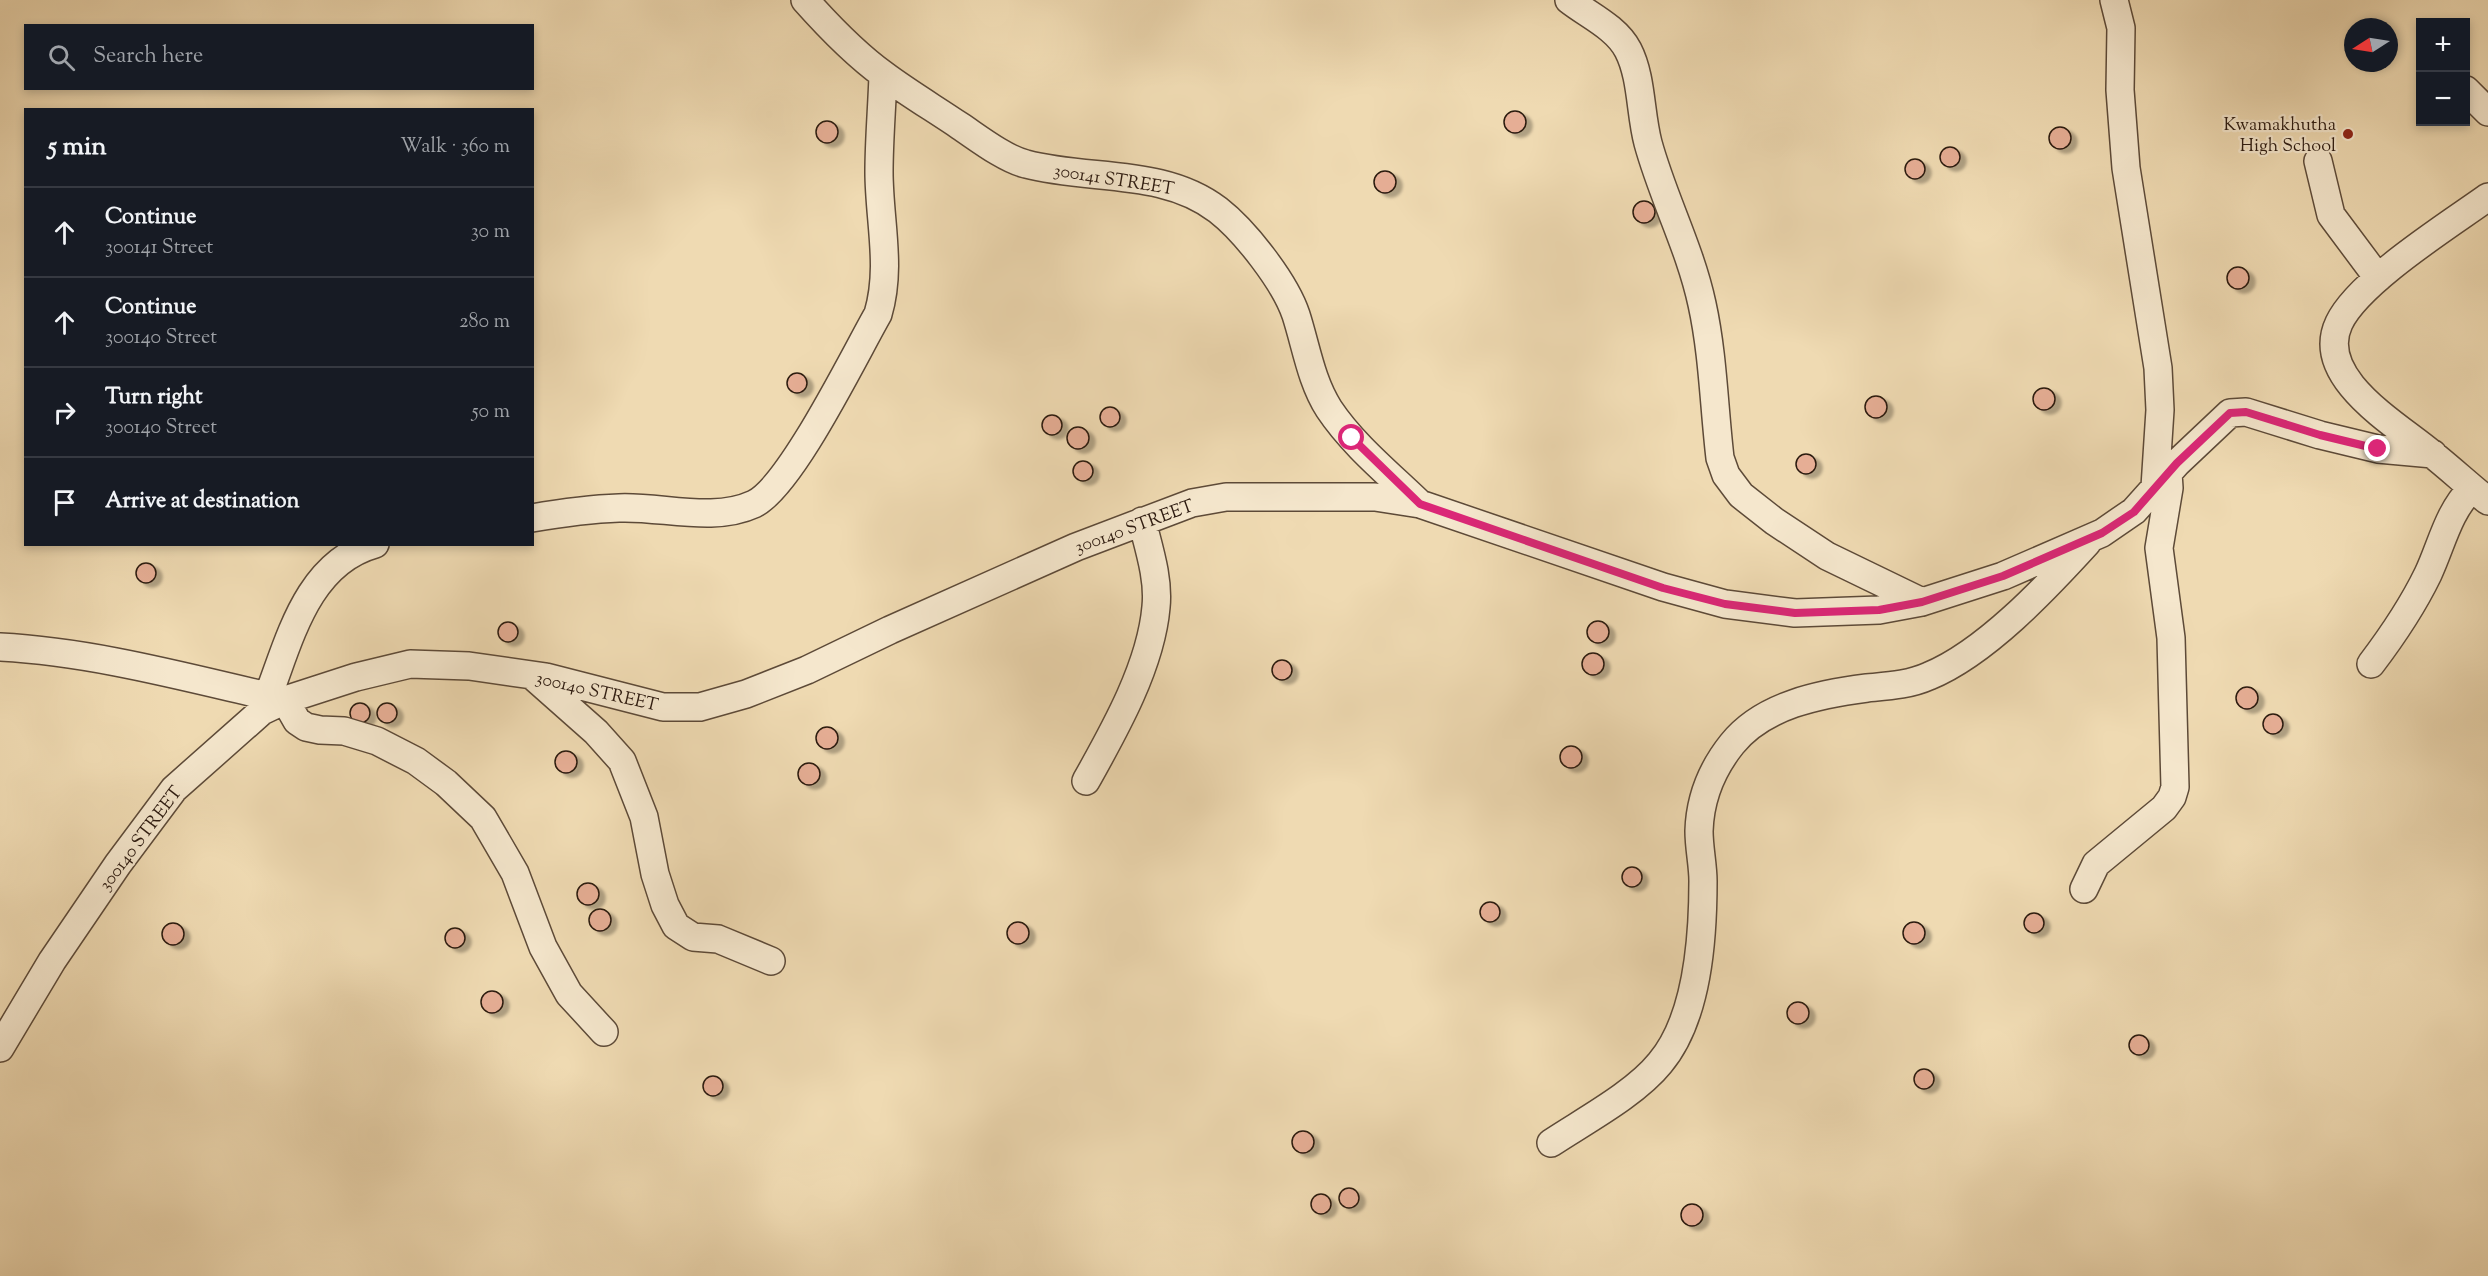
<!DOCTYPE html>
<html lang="en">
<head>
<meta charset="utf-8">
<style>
	:root { --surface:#171b24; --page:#242831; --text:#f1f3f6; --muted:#9ea1a6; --line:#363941 }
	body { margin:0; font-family:"Sorts Mill Goudy",serif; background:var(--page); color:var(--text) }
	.controls { position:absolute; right:18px; top:18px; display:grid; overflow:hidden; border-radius:0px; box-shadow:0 3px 9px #0003 }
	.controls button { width:54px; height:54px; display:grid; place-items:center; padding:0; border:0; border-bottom:2px solid var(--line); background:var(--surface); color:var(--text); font:30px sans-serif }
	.compass { position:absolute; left:2344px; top:18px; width:54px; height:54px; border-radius:50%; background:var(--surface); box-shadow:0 3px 9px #0003; rotate:258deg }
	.stop { position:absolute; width:18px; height:18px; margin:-14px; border:4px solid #db2777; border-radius:50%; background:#fff }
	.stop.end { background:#db2777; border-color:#fff; box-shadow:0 2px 6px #0008 }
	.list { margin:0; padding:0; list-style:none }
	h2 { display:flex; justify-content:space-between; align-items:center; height:78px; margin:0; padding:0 24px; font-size:26px }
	h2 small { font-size:20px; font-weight:400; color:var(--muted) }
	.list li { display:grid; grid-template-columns:39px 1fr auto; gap:18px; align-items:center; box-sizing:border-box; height:90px; padding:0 24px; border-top:2px solid var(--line) }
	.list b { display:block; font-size:22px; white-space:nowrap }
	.list p { margin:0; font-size:20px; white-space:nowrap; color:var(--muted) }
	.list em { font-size:20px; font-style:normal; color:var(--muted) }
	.icon { flex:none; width:33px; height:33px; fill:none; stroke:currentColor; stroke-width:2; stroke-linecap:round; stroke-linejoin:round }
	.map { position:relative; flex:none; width:2488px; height:1276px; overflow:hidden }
	.search { position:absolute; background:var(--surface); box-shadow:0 3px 9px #0003; left:24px; top:24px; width:510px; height:66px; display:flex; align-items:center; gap:15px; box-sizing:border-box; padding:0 21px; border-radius:0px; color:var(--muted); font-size:22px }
	.panel { position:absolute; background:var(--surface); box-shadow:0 3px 9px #0003; left:24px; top:108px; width:510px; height:438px; border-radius:0px }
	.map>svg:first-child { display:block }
	.building { fill:#e6ae95; stroke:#2c1a10; stroke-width:1.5; filter:url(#shadow) }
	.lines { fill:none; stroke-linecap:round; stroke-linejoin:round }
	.minor-casing { stroke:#5d4a38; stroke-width:30 }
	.minor { stroke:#f5e7cd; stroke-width:27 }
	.route { stroke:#db2777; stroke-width:8 }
	.poi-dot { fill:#8f2418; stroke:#f5e7cd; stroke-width:2 }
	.labels { text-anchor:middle; stroke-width:4.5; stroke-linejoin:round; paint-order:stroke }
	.poi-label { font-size:18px; fill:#2c1a10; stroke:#f5e7cd; text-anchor:end }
	.street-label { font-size:18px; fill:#2c1a10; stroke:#f5e7cd }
</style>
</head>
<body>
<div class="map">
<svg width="2488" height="1276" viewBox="0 0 2488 1276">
	<defs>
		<filter id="shadow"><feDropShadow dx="6" dy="4" stdDeviation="1.5" flood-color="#0004"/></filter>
	</defs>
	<rect width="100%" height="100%" fill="#efdab2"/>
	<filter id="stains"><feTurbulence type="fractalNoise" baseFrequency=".00333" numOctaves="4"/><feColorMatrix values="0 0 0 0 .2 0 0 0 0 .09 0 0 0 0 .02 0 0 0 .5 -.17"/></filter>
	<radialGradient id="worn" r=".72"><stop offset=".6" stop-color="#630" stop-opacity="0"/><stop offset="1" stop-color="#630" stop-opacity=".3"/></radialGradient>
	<path class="building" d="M1504 122a11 11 0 1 1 22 0a11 11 0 1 1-22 0Z
		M816 132a11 11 0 1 1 22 0a11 11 0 1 1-22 0Z
		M2049 138a11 11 0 1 1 22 0a11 11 0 1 1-22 0Z
		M1940 157a10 10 0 1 1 20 0a10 10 0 1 1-20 0Z
		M1905 169a10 10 0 1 1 20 0a10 10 0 1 1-20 0Z
		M1374 182a11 11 0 1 1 22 0a11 11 0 1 1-22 0Z
		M1633 212a11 11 0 1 1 22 0a11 11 0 1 1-22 0Z
		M2227 278a11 11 0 1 1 22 0a11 11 0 1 1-22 0Z
		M787 383a10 10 0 1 1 20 0a10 10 0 1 1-20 0Z
		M2033 399a11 11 0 1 1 22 0a11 11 0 1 1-22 0Z
		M1865 407a11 11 0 1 1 22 0a11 11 0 1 1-22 0Z
		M1100 417a10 10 0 1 1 20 0a10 10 0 1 1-20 0Z
		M1042 425a10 10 0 1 1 20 0a10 10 0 1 1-20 0Z
		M1067 438a11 11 0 1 1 22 0a11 11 0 1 1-22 0Z
		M1796 464a10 10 0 1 1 20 0a10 10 0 1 1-20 0Z
		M1073 471a10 10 0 1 1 20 0a10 10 0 1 1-20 0Z
		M136 573a10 10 0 1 1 20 0a10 10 0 1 1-20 0Z
		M1587 632a11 11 0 1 1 22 0a11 11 0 1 1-22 0Z
		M498 632a10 10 0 1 1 20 0a10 10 0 1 1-20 0Z
		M1582 664a11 11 0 1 1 22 0a11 11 0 1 1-22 0Z
		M1272 670a10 10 0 1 1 20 0a10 10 0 1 1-20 0Z
		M2236 698a11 11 0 1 1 22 0a11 11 0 1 1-22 0Z
		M377 713a10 10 0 1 1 20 0a10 10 0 1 1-20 0Z
		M350 713a10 10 0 1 1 20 0a10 10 0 1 1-20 0Z
		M2263 724a10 10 0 1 1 20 0a10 10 0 1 1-20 0Z
		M816 738a11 11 0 1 1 22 0a11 11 0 1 1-22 0Z
		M1560 757a11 11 0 1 1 22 0a11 11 0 1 1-22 0Z
		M555 762a11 11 0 1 1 22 0a11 11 0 1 1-22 0Z
		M798 774a11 11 0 1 1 22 0a11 11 0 1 1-22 0Z
		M1622 877a10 10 0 1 1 20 0a10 10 0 1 1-20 0Z
		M577 894a11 11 0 1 1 22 0a11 11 0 1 1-22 0Z
		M1480 912a10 10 0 1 1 20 0a10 10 0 1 1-20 0Z
		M589 920a11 11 0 1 1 22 0a11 11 0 1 1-22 0Z
		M2024 923a10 10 0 1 1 20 0a10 10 0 1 1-20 0Z
		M1007 933a11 11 0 1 1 22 0a11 11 0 1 1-22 0Z
		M1903 933a11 11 0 1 1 22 0a11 11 0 1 1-22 0Z
		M162 934a11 11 0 1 1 22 0a11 11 0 1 1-22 0Z
		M445 938a10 10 0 1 1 20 0a10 10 0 1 1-20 0Z
		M481 1002a11 11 0 1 1 22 0a11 11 0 1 1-22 0Z
		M1787 1013a11 11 0 1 1 22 0a11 11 0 1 1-22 0Z
		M2129 1045a10 10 0 1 1 20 0a10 10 0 1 1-20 0Z
		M1914 1079a10 10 0 1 1 20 0a10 10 0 1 1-20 0Z
		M703 1086a10 10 0 1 1 20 0a10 10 0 1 1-20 0Z
		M1292 1142a11 11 0 1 1 22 0a11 11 0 1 1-22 0Z
		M1339 1198a10 10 0 1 1 20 0a10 10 0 1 1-20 0Z
		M1311 1204a10 10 0 1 1 20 0a10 10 0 1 1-20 0Z
		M1681 1215a11 11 0 1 1 22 0a11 11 0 1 1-22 0Z"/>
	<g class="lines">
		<defs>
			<path id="minor" d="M805,0c24,27 50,54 79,75 24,18 51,34 76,51 18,12 45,33 66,38 64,17 137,4 192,46 27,21 67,72 78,105 10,31 15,66 33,94 24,36 60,65 91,95
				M1569,0c19,15 47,27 59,50 14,27 12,63 20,93 15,55 42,105 54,161 11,50 12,103 18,154l6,17 15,20 33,26 53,35 95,46
				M2114,0l7,28 -1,62 6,78 32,200 2,42 -5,77
				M2466,90l22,22
				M2318,161l13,54 47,63
				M2488,197c-39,28 -130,85 -149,126 -26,55 59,102 93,131 19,15 37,32 56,47
				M532,518c29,-5 58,-9 87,-10 43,-2 94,15 135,-4 37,-18 101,-150 124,-190 14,-47 1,-94 1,-142 0,-32 3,-65 4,-97
				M0,647c96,5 192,32 285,53l12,21 9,6 14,3 24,1 33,10 39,20 30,22 37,35 32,55 28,74 26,47 35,38
				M2371,664c22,-29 41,-57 57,-90 14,-30 20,-62 44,-86
				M535,678l61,54 26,29 22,56 11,57 10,31 11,21 17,11 25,2 53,22
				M268,696c22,-57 39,-133 107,-152
				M1086,781c28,-50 65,-115 70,-174 3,-28 -7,-58 -14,-86
				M2084,889l12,-25 68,-56 8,-11 3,-10 -4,-149 -12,-90 10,-60 -1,-15
				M0,1048l52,-87 66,-97 56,-75 88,-78 23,-11 71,-23 54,-13 59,2 77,11 117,30h37l46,-13 61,-24 83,-40 186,-83 116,-44 34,-6h149l45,7 243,83 62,17 70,9 84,-3 43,-8 81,-26 99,-43 32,-22 43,-48 53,-50 16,-1 74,23 58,14 55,5
				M1551,1143c33,-22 84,-49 109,-80 38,-45 43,-125 43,-182 0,-16 -4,-33 -4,-50 1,-32 13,-62 33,-87 31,-39 88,-50 135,-56 21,-2 42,-3 62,-12 56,-23 117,-88 158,-133"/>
		</defs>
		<use href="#minor" class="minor-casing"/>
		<use href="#minor" class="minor"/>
	</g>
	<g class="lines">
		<path class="route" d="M1352,438l68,66 243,84 62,16 70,9 84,-3 43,-8 81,-26 99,-43 32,-21 43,-49 53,-50 16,-1 74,23 58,14"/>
	</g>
	<circle class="poi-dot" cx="2348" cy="134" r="6"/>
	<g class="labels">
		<g class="poi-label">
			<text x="2336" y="130">Kwamakhutha<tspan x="2336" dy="21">High School</tspan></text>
		</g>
		<g class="street-label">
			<text transform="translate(1114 179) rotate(9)" y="6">300141 STREET</text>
			<text transform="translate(1134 526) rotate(-20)" y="6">300140 STREET</text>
			<text transform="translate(597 691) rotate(13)" y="6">300140 STREET</text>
			<text transform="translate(140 838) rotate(-53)" y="6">300140 STREET</text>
		</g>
	</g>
	<rect width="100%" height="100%" filter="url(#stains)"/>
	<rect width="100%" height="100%" fill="url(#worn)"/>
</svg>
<div class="controls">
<button>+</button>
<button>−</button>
</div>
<svg class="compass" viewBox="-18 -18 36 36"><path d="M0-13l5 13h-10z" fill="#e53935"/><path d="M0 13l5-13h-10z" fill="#9ea1a6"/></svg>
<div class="stop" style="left:1352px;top:438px"></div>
<div class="stop end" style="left:2378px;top:449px"></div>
<div class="search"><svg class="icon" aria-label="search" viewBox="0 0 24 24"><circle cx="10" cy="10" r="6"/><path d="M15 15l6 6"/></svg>Search here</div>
<section class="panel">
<h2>5 min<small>Walk · 360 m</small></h2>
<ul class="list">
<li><svg class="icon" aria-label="ahead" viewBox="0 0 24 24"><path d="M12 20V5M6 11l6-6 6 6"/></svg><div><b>Continue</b><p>300141 Street</p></div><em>30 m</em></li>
<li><svg class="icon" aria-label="ahead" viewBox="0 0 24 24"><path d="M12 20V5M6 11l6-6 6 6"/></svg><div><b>Continue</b><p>300140 Street</p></div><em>280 m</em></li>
<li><svg class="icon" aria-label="right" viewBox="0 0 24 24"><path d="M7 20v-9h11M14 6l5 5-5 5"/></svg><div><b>Turn right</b><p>300140 Street</p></div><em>50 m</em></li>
<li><svg class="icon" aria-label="arrive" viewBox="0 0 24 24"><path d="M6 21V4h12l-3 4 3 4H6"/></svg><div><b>Arrive at destination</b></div></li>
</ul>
</section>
</div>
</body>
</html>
